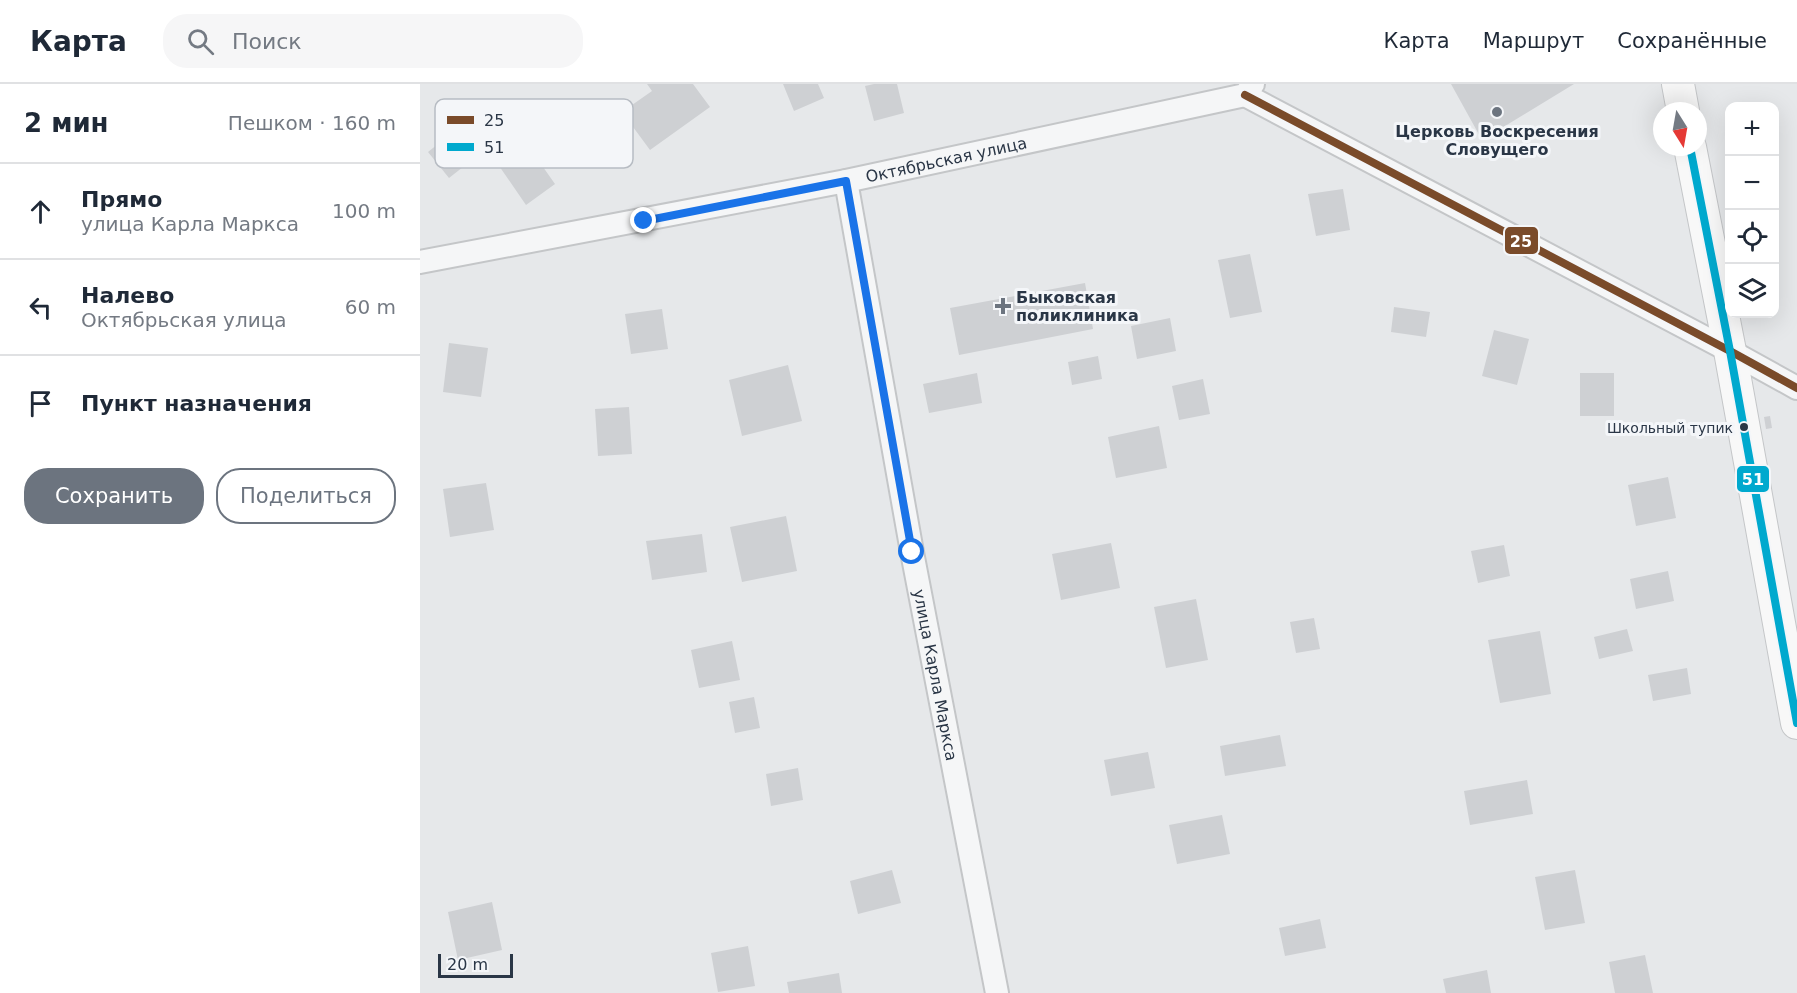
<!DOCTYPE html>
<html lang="ru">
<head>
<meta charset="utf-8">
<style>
	:root { --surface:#fff; --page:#f6f6f7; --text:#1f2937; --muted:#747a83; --line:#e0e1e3; --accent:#6c747f }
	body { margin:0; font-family:"DejaVu Sans",sans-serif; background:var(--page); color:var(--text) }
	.controls { position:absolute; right:18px; top:18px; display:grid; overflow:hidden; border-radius:12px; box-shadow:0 6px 24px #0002 }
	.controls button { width:54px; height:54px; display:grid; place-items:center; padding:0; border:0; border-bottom:2px solid var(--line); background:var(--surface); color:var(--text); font:30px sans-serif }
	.compass { position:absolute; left:1233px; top:18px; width:54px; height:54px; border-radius:50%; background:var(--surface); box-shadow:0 6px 24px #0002; rotate:169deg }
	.scale { position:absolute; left:18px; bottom:15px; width:75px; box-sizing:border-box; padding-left:6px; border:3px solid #2a3646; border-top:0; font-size:16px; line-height:21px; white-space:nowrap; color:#2a3646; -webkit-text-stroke:4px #f4f6f9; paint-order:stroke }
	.stop { position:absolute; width:18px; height:18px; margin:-14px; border:4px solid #1a73e8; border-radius:50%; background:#fff }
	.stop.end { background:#1a73e8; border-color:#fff; box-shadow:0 2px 6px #0008 }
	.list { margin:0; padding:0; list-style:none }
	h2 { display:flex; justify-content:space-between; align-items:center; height:78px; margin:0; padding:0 24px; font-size:26px }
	h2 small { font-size:20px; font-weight:400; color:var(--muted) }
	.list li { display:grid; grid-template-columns:39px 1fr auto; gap:18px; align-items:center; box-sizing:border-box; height:96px; padding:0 24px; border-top:2px solid var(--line) }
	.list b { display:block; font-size:22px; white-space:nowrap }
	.list p { margin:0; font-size:20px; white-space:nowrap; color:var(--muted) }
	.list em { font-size:20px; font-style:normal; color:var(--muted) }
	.actions { display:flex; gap:12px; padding:18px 24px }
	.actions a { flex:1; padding:14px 0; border:2px solid var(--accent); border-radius:24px; text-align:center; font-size:21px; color:var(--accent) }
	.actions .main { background:var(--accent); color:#fff }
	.icon { flex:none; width:33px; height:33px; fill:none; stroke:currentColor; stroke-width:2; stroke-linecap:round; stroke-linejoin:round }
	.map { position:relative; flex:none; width:1377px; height:909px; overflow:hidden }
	header { display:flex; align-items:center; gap:36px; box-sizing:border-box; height:84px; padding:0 30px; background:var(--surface); border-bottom:2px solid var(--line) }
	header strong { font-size:28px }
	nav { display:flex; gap:33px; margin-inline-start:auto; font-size:21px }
	.search { width:420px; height:54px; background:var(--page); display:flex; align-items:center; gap:15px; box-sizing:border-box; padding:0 21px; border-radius:24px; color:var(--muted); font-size:22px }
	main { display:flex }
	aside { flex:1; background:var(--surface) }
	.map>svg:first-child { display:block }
	.building { fill:#ced0d3 }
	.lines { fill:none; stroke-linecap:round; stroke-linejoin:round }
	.street-casing { stroke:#c4c6c8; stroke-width:26 }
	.secondary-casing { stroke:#c4c6c8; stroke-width:34 }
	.street { stroke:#f5f6f7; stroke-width:22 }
	.secondary { stroke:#f8f8f8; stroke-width:32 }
	.bus-1-casing { stroke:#f4f6f9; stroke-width:12 }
	.bus-2-casing { stroke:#f4f6f9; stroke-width:12 }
	.bus-1 { stroke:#7a4b2a; stroke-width:8 }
	.bus-2 { stroke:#00a9ce; stroke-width:8 }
	.route { stroke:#1a73e8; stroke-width:8 }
	.poi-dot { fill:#6c747f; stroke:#f4f6f9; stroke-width:2 }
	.bus-dot { fill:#2a3646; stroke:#f4f6f9; stroke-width:2 }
	.labels { text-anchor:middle; stroke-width:6; stroke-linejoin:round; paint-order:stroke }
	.bus-label { font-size:14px; fill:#2a3646; stroke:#f4f6f9; text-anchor:end }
	.poi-label { font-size:16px; font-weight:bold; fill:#2a3646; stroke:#f4f6f9 }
	.street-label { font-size:16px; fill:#2a3646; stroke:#f4f6f9 }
	.key { fill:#f4f6f9; stroke:#b7bcc3; stroke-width:1.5 }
	.key-label { font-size:16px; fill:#2a3646 }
	.line-badge { stroke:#f4f6f9; stroke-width:2 }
	.badge-label { font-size:16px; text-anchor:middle; font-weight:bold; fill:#fff }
</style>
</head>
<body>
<header>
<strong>Карта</strong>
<div class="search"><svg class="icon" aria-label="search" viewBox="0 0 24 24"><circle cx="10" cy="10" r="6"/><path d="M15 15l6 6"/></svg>Поиск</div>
<nav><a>Карта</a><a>Маршрут</a><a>Сохранённые</a></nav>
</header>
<main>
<aside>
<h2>2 мин<small>Пешком · 160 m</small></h2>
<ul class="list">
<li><svg class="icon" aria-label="ahead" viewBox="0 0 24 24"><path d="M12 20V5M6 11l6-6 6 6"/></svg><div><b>Прямо</b><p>улица Карла Маркса</p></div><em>100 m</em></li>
<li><svg class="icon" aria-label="left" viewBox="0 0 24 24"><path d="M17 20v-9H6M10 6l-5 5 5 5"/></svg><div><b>Налево</b><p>Октябрьская улица</p></div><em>60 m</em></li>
<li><svg class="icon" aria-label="arrive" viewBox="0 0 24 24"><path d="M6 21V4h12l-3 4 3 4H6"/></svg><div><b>Пункт назначения</b></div></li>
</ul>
<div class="actions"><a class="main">Сохранить</a><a>Поделиться</a></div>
</aside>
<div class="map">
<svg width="1377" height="909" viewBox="0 0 1377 909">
	<rect width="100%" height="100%" fill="#e6e8ea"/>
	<path class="building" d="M227,0h46l17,23 -60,43 -28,-38 30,-21z
		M363,0h35l6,14 -30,13z
		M454,0h23l7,29 -30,8 -9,-35z
		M1031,0h123l-92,56z
		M49,35l22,26 -42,33 -21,-26z
		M104,56l31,44 -29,21 -31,-45z
		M923,105l7,41 -34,6 -8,-42z
		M830,170l12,58 -32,6 -12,-58z
		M665,199l8,46 -134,26 -9,-47z
		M974,223l36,5 -4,25 -35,-5z
		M242,225l6,40 -37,5 -6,-40z
		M750,234l6,33 -39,8 -6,-33z
		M1074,246l35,9 -12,46 -35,-9z
		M29,259l39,5 -7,49 -38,-5z
		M678,272l4,23 -30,6 -4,-23z
		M368,281l14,56 -60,15 -13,-56z
		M557,289l5,30 -53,10 -6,-29z
		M1160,289h34v43h-34z
		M783,295l7,35 -31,6 -7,-34z
		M209,323l3,47 -34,2 -3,-47z
		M1350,332l2,12 -6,1 -2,-12z
		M739,342l8,42 -51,10 -8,-41z
		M1248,393l8,41 -40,8 -8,-41z
		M66,399l8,47 -44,7 -7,-48z
		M366,432l11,55 -55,11 -12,-55z
		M282,450l5,38 -55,8 -6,-39z
		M691,459l9,45 -59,12 -9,-46z
		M1084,461l6,31 -32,7 -7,-32z
		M1248,487l6,30 -38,8 -6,-30z
		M776,515l12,61 -42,8 -12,-61z
		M894,534l6,31 -24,4 -6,-31z
		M1207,545l6,22 -34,8 -5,-22z
		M1120,547l11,63 -51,9 -12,-63z
		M312,557l8,39 -41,8 -8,-38z
		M1267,584l4,26 -38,7 -5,-26z
		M334,613l6,31 -25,5 -6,-31z
		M860,651l6,31 -61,10 -5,-30z
		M728,668l7,36 -44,8 -7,-36z
		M378,684l5,32 -32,6 -5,-32z
		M1107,696l6,34 -63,11 -6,-34z
		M802,731l8,39 -53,10 -8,-39z
		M472,786l9,33 -43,11 -8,-33z
		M1155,786l10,53 -40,7 -10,-53z
		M72,818l10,48 -44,10 -10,-48z
		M900,835l6,29 -41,8 -6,-28z
		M328,862l7,40 -37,6 -7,-39z
		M1225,871l8,38h-38l-6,-31z
		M1067,886l4,23h-45l-3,-14z
		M419,889l3,20h-53l-2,-11z"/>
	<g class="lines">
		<defs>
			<g id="street">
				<path d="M825,11l485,256 67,37"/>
				<path id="s1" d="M426,97l66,371 85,441"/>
				<path id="s2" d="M0,178l426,-81 399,-86 8,-11"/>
			</g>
			<path id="secondary" d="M1258,0l5,27
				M1270,63l40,204 67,372"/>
		</defs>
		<use href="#street" class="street-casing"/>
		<use href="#secondary" class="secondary-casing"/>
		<use href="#street" class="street"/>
		<use href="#secondary" class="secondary"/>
		<defs>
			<path id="bus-1" d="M825,11l485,256 67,37"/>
			<path id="bus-2" d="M1270,63l40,204 67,372"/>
		</defs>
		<use href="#bus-1" class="bus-1-casing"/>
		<use href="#bus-2" class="bus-2-casing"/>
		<use href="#bus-1" class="bus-1"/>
		<use href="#bus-2" class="bus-2"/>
	</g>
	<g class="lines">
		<path class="route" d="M224,137l202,-40 66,371"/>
	</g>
	<g class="poi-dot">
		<circle cx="1077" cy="28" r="6"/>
		<path d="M580 213h6v6h6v6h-6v6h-6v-6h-6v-6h6z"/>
	</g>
	<circle class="bus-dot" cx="1324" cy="343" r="5"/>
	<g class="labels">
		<g class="bus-label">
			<text x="1313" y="349">Школьный тупик</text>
		</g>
		<g class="poi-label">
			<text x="1077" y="53">Церковь Воскресения<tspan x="1077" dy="18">Словущего</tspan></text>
			<text x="596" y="219" text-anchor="start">Быковская<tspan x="596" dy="18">поликлиника</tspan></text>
		</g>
		<g class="street-label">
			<text dy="6" stroke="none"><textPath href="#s2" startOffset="536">Октябрьская улица</textPath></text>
			<text dy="6" stroke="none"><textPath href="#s1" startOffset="502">улица Карла Маркса</textPath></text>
		</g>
	</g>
	<rect x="15" y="15" width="198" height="69" rx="9" class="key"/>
	<rect x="27" y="32" width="27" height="8" fill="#7a4b2a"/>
	<rect x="27" y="59" width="27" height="8" fill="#00a9ce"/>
	<g class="key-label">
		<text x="64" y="42">25</text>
		<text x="64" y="69">51</text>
	</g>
	<g class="line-badge">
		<rect x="1084" y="142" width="35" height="29" rx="6" fill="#7a4b2a"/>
		<rect x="1316" y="381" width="34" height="28" rx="6" fill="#00a9ce"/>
	</g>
	<g class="badge-label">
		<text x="1101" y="163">25</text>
		<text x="1333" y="401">51</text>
	</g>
</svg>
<div class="controls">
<button>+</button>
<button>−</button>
<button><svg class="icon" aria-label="locate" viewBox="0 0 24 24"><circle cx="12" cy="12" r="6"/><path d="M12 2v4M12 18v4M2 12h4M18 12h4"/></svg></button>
<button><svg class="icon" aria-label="layers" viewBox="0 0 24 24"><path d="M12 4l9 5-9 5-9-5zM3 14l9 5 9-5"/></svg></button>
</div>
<svg class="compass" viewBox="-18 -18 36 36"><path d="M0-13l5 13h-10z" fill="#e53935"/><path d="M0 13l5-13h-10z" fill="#747a83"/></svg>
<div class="scale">20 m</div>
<div class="stop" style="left:492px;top:468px"></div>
<div class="stop end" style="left:224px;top:137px"></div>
</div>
</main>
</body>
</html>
